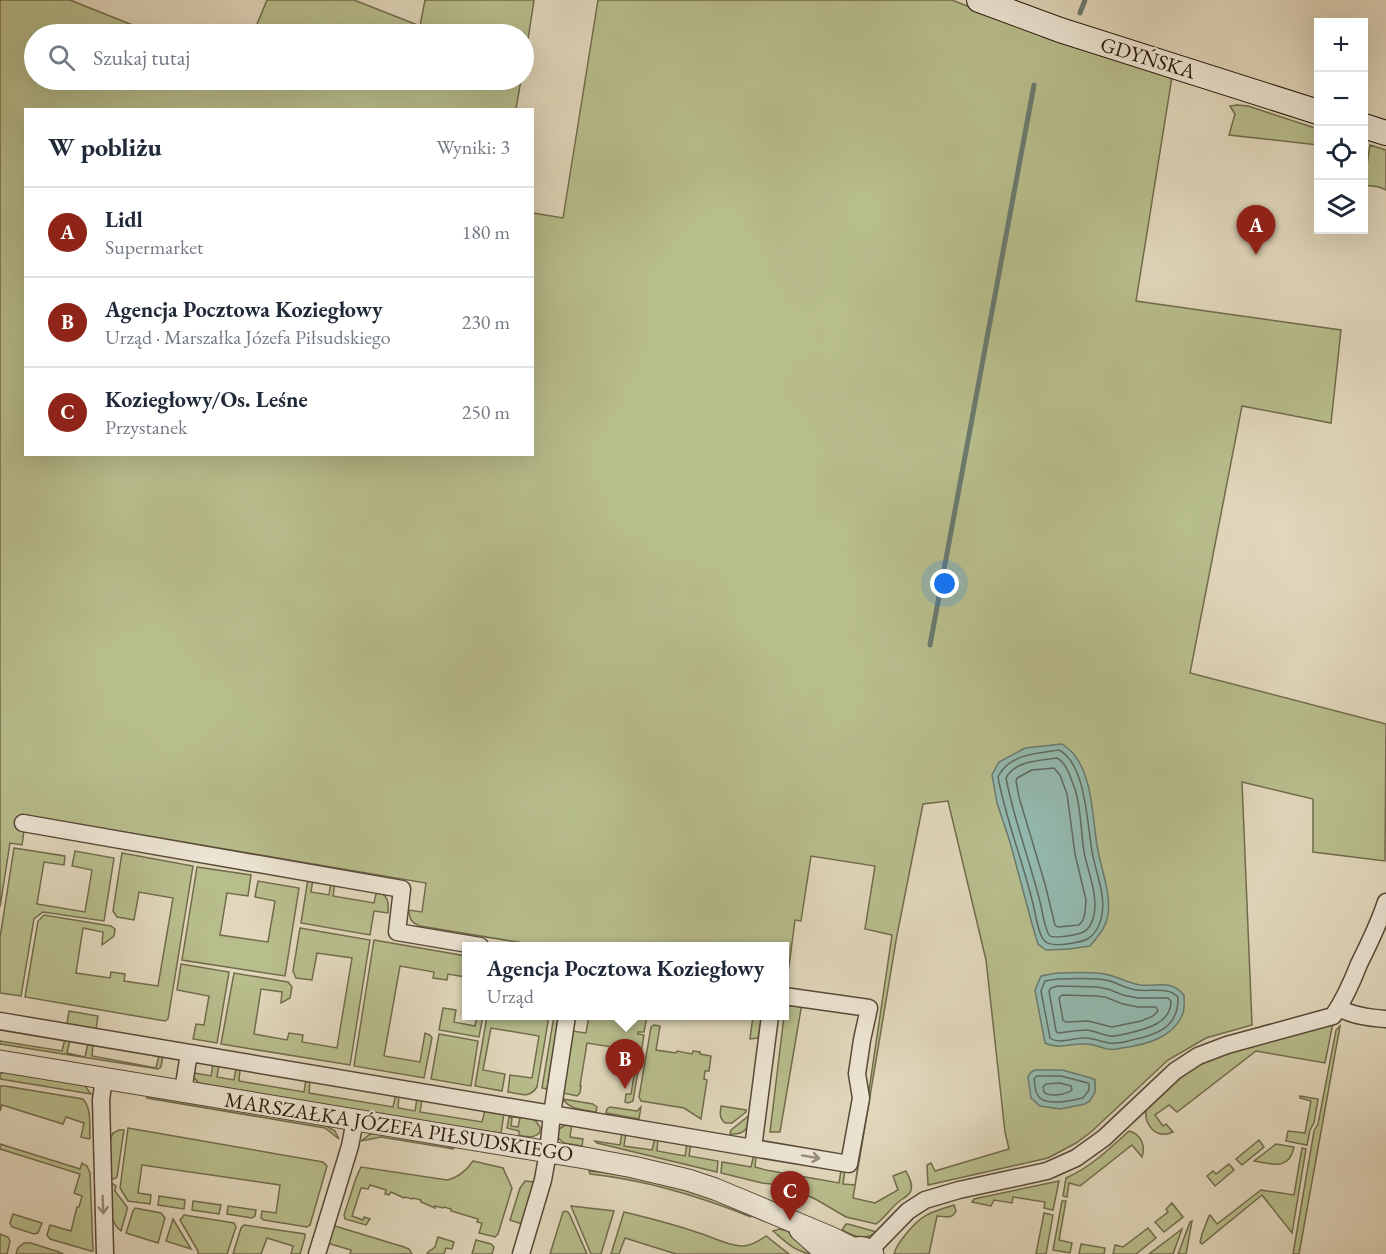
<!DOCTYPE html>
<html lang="pl">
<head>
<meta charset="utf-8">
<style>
	:root { --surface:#fff; --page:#f2f2f3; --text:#1f2937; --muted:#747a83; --line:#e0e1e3; --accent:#8f2418 }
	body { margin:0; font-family:"EB Garamond",serif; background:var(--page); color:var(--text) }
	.controls { position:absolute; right:18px; top:18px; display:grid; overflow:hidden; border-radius:0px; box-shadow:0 6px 24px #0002 }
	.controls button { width:54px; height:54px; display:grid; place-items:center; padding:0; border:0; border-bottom:2px solid var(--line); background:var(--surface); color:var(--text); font:30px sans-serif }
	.you { position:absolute; left:945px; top:584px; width:21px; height:21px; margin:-15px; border:4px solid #fff; border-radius:50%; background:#1a73e8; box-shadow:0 0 0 9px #1a73e833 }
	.badge { display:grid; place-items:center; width:39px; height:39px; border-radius:50%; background:var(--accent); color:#fff; font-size:20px; font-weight:700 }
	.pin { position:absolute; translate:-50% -50px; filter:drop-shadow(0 2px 3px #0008) }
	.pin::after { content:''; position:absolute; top:32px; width:21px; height:18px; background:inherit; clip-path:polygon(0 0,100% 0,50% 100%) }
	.popup { position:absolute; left:462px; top:942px; width:327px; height:78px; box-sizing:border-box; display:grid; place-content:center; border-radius:0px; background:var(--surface); filter:drop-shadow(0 2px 4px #0005); font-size:20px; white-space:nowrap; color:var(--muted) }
	.popup b { font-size:22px; color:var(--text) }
	.popup::after { content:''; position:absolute; left:50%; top:100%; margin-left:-12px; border:12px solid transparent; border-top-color:var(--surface) }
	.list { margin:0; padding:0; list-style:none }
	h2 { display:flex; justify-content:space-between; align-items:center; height:78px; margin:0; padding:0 24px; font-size:26px }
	h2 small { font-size:20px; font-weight:400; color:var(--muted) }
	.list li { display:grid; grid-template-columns:39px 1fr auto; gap:18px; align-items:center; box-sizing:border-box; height:90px; padding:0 24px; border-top:2px solid var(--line) }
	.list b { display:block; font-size:22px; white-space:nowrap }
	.list p { margin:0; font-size:20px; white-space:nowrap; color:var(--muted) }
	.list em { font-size:20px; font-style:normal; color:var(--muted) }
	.icon { flex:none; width:33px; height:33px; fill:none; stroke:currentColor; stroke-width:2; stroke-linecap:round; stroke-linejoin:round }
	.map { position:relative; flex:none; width:1386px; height:1254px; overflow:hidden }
	.search { position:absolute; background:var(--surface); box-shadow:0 6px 24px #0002; left:24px; top:24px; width:510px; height:66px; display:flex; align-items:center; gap:15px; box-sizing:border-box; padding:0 21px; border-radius:33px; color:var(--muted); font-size:22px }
	.panel { position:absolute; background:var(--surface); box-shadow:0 6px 24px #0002; left:24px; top:108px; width:510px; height:348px; border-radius:0px }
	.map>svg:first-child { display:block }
	.green { fill:#b8bd8c; stroke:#716c4c; stroke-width:1.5 }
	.water { fill:#94bab0; stroke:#6a7a6e; stroke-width:1.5 }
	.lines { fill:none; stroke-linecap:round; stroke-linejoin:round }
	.shore { stroke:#5f6a5e; stroke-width:1.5 }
	.stream { stroke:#6a7a6e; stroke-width:5 }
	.minor-casing { stroke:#584938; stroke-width:19 }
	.tertiary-casing { stroke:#584938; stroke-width:23 }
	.secondary-casing { stroke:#2a1a0c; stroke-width:26 }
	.minor { stroke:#ece5d3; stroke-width:16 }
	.tertiary { stroke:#ece5d3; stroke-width:21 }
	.secondary { stroke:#ece5d3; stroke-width:24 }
	.oneway { stroke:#958a79 }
	.labels { text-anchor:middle; stroke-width:4.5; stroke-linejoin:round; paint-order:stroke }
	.street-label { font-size:21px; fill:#2a1a0c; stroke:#ece5d3 }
</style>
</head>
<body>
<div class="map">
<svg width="1386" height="1254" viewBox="0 0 1386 1254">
	<rect width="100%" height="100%" fill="#e1d7bb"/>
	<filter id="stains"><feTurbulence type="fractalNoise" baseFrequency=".00333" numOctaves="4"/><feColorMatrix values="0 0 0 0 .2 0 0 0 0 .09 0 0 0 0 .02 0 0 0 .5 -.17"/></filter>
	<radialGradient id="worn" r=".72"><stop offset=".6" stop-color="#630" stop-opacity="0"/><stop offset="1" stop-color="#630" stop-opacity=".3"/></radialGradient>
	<path class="green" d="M0,0h70l85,34h-121v46h487l-5,29 -490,1v344h506l1,-241 30,5 35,-218h354l94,37 126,40 -36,224 205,29 -10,93 -89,-17 -52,267 196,51 -1,137 -72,-9v-53l-71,-17 10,243 -46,13 -38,22 -77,72 -15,11 -28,15 -120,27 -1,-20 4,-2 4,8 74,-22 -4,-17 -19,-172 -38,-159 -25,3 -26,131 -44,263 22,5 23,-13 -5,-14 13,-5c3,6 7,13 5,19 -1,5 -6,7 -10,10 -10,7 -16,18 -25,24l-30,-7 -29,-17 -29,-14 -26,-3 -41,-10 1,-11 29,5 3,-13 2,1 -1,12 11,3 73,13 2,-13h4l-2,14 12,1 37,-250 -27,-6 10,-63 -64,-10 -10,65 -6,-1 -9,68 -2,-1v-41h-243l-121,-20c-8,-3 -11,-7 -11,-16l13,2 4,-29 -403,-68 -4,15 5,1 -2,14 -12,-2 -10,64z
		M267,0h87l66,26 5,-26h109l-10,66v-32h-271z
		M1237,105l11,1 70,23v16l-89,-10 6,-21 -5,-8z
		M1370,145l16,5v40l-7,-3 -15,-2z
		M14,848l51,8 -1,9 -20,-3 -7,42 48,8 7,-42 -20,-4 3,-15 39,7 -10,63 -61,-9 -9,7 -13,77 -21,-3v-55z
		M122,853l71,13 -25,153 -3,2 -140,-24 13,-76 6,-6 67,11 4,3 -1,7 -12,9 1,-13 -20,-4 -7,45 34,5 1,-6 14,2 -1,7 34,5 15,-88 -34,-6 -5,28 -17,-3 -4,-6z
		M197,867l54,8 -3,21 -21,-3 -7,42 48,7 7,-41 -20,-4 3,-16 41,7 -14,88 -103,-16z
		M308,879h5l-2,13 18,3 2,-13 4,1 -2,13 41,7 3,-13c11,6 12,11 11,23l-14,-2 -4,24 -69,-12z
		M300,928l70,12 -20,125 -129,-21 13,-71 54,9 4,5 -2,11 -9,5 1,-11 -21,-3 -7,45 33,6 2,-7 14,2 -1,7 35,6 15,-90 -35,-5 -5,27 -16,-2 -3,-7z
		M374,940l92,16v21l-18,-3 -1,6 -14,-2 1,-6 -34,-6 -16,90 36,6 5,-29 5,2 2,3 -8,40 -70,-12z
		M181,964l48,8 -12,71 -24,-4 3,-15 8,1 5,-29 -32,-6z
		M802,1003l-22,129h-10l15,-124 1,-3z
		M443,1008l13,2 -2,12 21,4 2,-10h6l-4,21 -40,-7z
		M69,1011l29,5 -2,13 -29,-5z
		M487,1016h62l-12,71c-8,12 -16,7 -29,5l2,-17 22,3 7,-42 -48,-8 -8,42 22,4 -3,17 -27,-5z
		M554,1016h5l-12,73 -5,-1z
		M589,1016h58l-3,16h-6v2l6,1 -11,66 -5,2 -3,-1 1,-8h5l7,-43 -51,-8 -7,43h1l-1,7 -3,3 -14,-3 9,-62 14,2z
		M753,1016h8l1,2 -4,20 -8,1z
		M1333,1023l-8,40 -69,-12 -79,61 -8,-7 -14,10 8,11 3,-2 7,8c-17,8 -29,-7 -27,-23 23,-23 42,-42 73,-54z
		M654,1025l6,1 -4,24 20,3 1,-2 15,3 1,-3 7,1v2l11,2 -2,15h-4l-1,8 3,1 -6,39 -17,-11 -43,-7 -2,-4 12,-70z
		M1340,1026l-41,228h-6l21,-123 4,-7 18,-94z
		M439,1034l39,7 -7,45 -40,-7z
		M65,1039l5,1 -3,13 18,4 3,-14 5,1 -1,12 64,12 3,-13h4l-2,12 -3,2 -158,-25v-3l62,10z
		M213,1064l6,1 -2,12 17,3 2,-12 4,1 -1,12 65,11 2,-13 4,1 -1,13 84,14 3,-13 3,1 -1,13 17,3 2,-13 5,1 -2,13 62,10 3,-12 19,3 -3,20 -29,-3 -273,-47 -5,-5v-5l17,3z
		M4,1072l77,12 4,2 6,8 -91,-15v-5z
		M0,1086h5l78,13c9,10 6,26 7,39l-1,1 -8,-2 3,-14 -18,-6 -3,7 -61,-19 -2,6z
		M147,1096l178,29 10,6 4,8 -14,-11 -178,-30z
		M1300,1096l18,3 -4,24 -4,7 -3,15 -21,-4 2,-10 17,2 6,-32 -11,-3z
		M563,1099l30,5 4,3 -1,5c-12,-2 -26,-2 -33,-13z
		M721,1106l25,4v2l-14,11h-7c-6,-5 -5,-10 -4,-17z
		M610,1107l27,4 4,-4 -2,12 -33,-6 1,-4z
		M509,1113l26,7 5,7v5c-6,7 -12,5 -21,3v-4l-12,-3 2,-11 3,1 -1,8 7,1 2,-9 -11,-2z
		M751,1114c-3,13 -4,21 -21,20l1,-4z
		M567,1124h5l-2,13 13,2 -1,7 -18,-3 -7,-6 2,-8z
		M128,1128l195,34 4,4 -17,59 -3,2 -43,-7 -3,-2 1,-7 14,2 4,-28 -138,-20 -4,28 13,2 -1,9 -22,-3 -8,-13z
		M119,1130h5l-7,47 -3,2 -4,-1v-38l3,-7z
		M1129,1131c12,3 17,15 13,26l-10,-12 -52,41 -11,-3 -2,14 -4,-1 3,-18c25,-11 43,-29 63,-47z
		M622,1132l4,1 -2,13 28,4 3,-12h3l-1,13 28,5 2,-13 4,1 -2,12 29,5 -1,11 -120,-29 -2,-2 25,4z
		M374,1133l75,13 5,3 -73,-12 -20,4 8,-6z
		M1259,1140l5,7 -22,18 -6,-6z
		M0,1144l80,25 2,-6 5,3 3,7 3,78h-2l-41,-12 -3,-4 3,-10 21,6 6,-24h2l3,-11 -8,-3 6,-19 -80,-25z
		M1276,1144l18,3c-5,24 -22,17 -40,14z
		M1302,1148l4,1 -14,84 -30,-38 -60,49 -2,-2 2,-8 7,-18 1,-1 7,9 44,-34 33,5z
		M473,1161l30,7 9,20 -14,46 -3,3 -16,-4 3,-10 -5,-1 1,-3 -27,-8v-2l-7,-2 -1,1 -8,-2v2l-14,-6v-2l-8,-2 -1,1 -7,-2 -1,1 -13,-6 -2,3 -4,-1 1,-4 -16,-5 -2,4 -7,-1 -9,28 11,4 1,-3 6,2 -4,6 -21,-6 -1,-4 12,-37 5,-11 86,13c11,-2 19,-9 26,-19z
		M1229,1164l5,6 -19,16 -8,-10 6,-5 3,3z
		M589,1171c39,3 78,13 115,25 16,5 35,10 47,21 -52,-21 -105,-37 -161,-43z
		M525,1181l9,1 -12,42 -12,-4 10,-32z
		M1059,1181l-6,29 -9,-2 1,-6 -32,-5 -1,6 -18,-3 -3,6 -19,-4 2,-3z
		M111,1183l2,1 3,2 -1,5 12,16v3l-6,21c-14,-10 -10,-33 -10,-48z
		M159,1196l26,4 -1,9 -26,-4z
		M193,1201l28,4 -2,9 -27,-4z
		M1062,1201h4l-7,39 13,3 -2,10 -17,-3z
		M1172,1203l11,14 -19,15 -9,-10 13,-10 -2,-3z
		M954,1205l2,6c-4,9 -11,5 -19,5l-8,38h-35c2,-8 7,-14 12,-20 16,-20 25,-22 48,-29z
		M228,1206l28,4 -1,6 -3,2 -25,-4z
		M571,1206l43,5 -13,43h-10z
		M135,1208l26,5 4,5 -7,25 -32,-10 7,-22z
		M566,1211l3,2 18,41h-37l13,-42z
		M624,1212c25,6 49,12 72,20 15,4 29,13 45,14 9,1 18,-5 25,-10l23,18h-113l-51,-16 -6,16h-8z
		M1044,1213l9,2 -7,39h-10z
		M13,1214l29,9 -4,10 -4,1 -22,-7 -2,-4z
		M184,1215l50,8 2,4 -9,27h-29v-3l-18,-31z
		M173,1219l18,30 -25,-8z
		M1192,1221l-6,33h-8l12,-32z
		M846,1224h2l29,8c-13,9 -22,5 -35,-2z
		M244,1225l61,9v3l-5,17h-9l2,-8 -26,-8 -6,16h-28l8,-26z
		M335,1226l69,21 5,2 3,5h-62l1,-4 -24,-7 5,-15z
		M1148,1228l8,10 -20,16h-23l2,-9 8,2z
		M779,1229l8,2 28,21 -1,2c-17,0 -29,-13 -41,-23z
		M1182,1229l-9,25h-24z
		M0,1234l8,3 2,4 -3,13h-7z
		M438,1237l16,5 -2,7 -6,-1 -2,6h-17l1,-2 7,-5z
		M476,1240l15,4 3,3 -2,7h-20z
		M24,1243h7l28,9 4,2h-47l2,-6z
		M1081,1244l24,4 -1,6h-25z"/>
	<path class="water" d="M1062,744c4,3 8,6 11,9 21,26 19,67 25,98 4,21 13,42 10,64 -2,13 -10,21 -18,31l-21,3 -23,1 -8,-6 -6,-20 -22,-82 -13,-39 -5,-28 7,-13 26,-14z
		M1057,973c17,0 35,-2 52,2 11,3 20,8 31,10 20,2 29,-6 44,10 0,5 1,13 -1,18 -9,25 -38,32 -61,35 -4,1 -9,2 -14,1 -7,-1 -14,-5 -22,-5 -16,-1 -26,6 -41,-1l-10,-53 6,-14z
		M1035,1070h27l29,8 4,2v12l-5,9 -5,3 -25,5 -20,-3 -9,-8 -3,-21 3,-5z"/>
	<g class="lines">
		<path class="shore" d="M1059,750c27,14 28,74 33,101 4,25 18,51 6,76 -6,12 -13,14 -25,16 -7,1 -21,4 -27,-1 -7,-4 -10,-25 -12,-34 -10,-44 -28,-87 -36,-131 11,-23 39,-24 61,-27z
			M1057,758c10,5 14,21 18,31 6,19 6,43 9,63 4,20 14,42 10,63 -3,13 -8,18 -21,20 -4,1 -20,3 -23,1 -4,-3 -8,-25 -9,-30 -10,-43 -27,-85 -35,-128 8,-17 35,-18 51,-20z
			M1054,768l6,7 7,19 8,60 11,46 -1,13 -2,7 -4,5 -21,2 -3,-2 -10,-41 -26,-87 -3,-16 1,-3 15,-8z
			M1057,979c17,0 36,-2 53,2 9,3 17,8 27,9 14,2 31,-4 41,7 1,30 -21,38 -46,43 -7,2 -16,4 -23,3 -8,-1 -15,-5 -23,-5 -12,-1 -27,7 -36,0l-9,-47 4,-10z
			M1058,986l39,1 11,2 15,6 15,3h30l3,3c0,22 -24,28 -42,32 -5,1 -13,4 -19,3 -7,-1 -15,-5 -23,-6 -10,0 -19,2 -29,3l-2,-2 -7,-40 2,-3z
			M1062,995l34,1 9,1 18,7 15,3h18l2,4 -5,5 -12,5 -29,6 -24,-6 -22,1 -3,-2 -4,-22z
			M1037,1076h24l27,7 1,2v5l-6,8c-11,2 -40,10 -46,-4 -2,-4 -2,-10 -3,-15z
			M1046,1084l14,-1 11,3 1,4c-5,4 -22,8 -28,2 -1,-2 0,-4 -1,-5z"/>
		<path class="stream" d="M1080,13l5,-13
			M930,645l104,-560"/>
		<defs>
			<path id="minor" d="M23,823l379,66 -5,43 83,14
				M1339,1008c14,8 31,10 47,11
				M0,1021l753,127 17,-132
				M104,1078l-3,22 4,154
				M183,1091l6,-38
				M753,1148l96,16 12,-66 -4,-24 5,-34 7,-32 -85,-12
				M870,1250l38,-39 17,-11 34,-10 88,-19 29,-13 28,-20 71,-67 23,-15 29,-11 106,-29c11,-16 19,-34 26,-52 10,-20 20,-40 27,-62
				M317,1254l33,-108 5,-26
				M521,1254l22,-74 5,-28 4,-38 15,-98"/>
			<path id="tertiary" d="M0,1061l585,97 48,9 55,13 27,9 115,48 22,11
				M800,1230l27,24
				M844,1254c10,-7 20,-10 29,0"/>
			<path id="secondary" d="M979,0l81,30 258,82
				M1364,126l22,7"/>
		</defs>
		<use href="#minor" class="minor-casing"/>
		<use href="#tertiary" class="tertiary-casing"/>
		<use href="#secondary" class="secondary-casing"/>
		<use href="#minor" class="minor"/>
		<use href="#tertiary" class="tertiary"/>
		<use href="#secondary" class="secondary"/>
	</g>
	<defs><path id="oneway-shaft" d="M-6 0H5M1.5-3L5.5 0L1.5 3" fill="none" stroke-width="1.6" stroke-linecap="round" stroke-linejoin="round" transform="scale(1.5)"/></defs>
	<g class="oneway">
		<use href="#oneway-shaft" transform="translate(811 1157) rotate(10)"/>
		<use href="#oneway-shaft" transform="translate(103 1205) rotate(88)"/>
	</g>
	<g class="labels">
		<g class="street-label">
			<text transform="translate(1148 58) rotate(17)" y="7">GDYŃSKA</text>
			<text transform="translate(399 1127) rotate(9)" y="7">MARSZAŁKA JÓZEFA PIŁSUDSKIEGO</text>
		</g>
	</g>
	<rect width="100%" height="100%" filter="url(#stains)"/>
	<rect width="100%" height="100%" fill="url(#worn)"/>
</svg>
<div class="controls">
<button>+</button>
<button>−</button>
<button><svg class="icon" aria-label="locate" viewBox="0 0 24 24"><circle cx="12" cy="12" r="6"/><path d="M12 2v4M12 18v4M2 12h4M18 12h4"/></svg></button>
<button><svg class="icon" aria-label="layers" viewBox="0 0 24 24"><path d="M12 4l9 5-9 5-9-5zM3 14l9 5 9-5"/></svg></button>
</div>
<div class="you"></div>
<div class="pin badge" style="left:1256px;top:255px">A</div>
<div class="pin badge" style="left:625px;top:1089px">B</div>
<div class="popup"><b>Agencja Pocztowa Koziegłowy</b>Urząd</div>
<div class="pin badge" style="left:790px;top:1221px">C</div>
<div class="search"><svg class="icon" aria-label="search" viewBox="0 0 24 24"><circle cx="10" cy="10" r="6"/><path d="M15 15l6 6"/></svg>Szukaj tutaj</div>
<section class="panel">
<h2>W pobliżu<small>Wyniki: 3</small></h2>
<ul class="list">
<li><span class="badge">A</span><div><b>Lidl</b><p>Supermarket</p></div><em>180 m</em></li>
<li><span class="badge">B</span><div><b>Agencja Pocztowa Koziegłowy</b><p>Urząd · Marszałka Józefa Piłsudskiego</p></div><em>230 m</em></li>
<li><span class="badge">C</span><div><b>Koziegłowy/Os. Leśne</b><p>Przystanek</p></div><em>250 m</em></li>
</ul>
</section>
</div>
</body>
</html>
